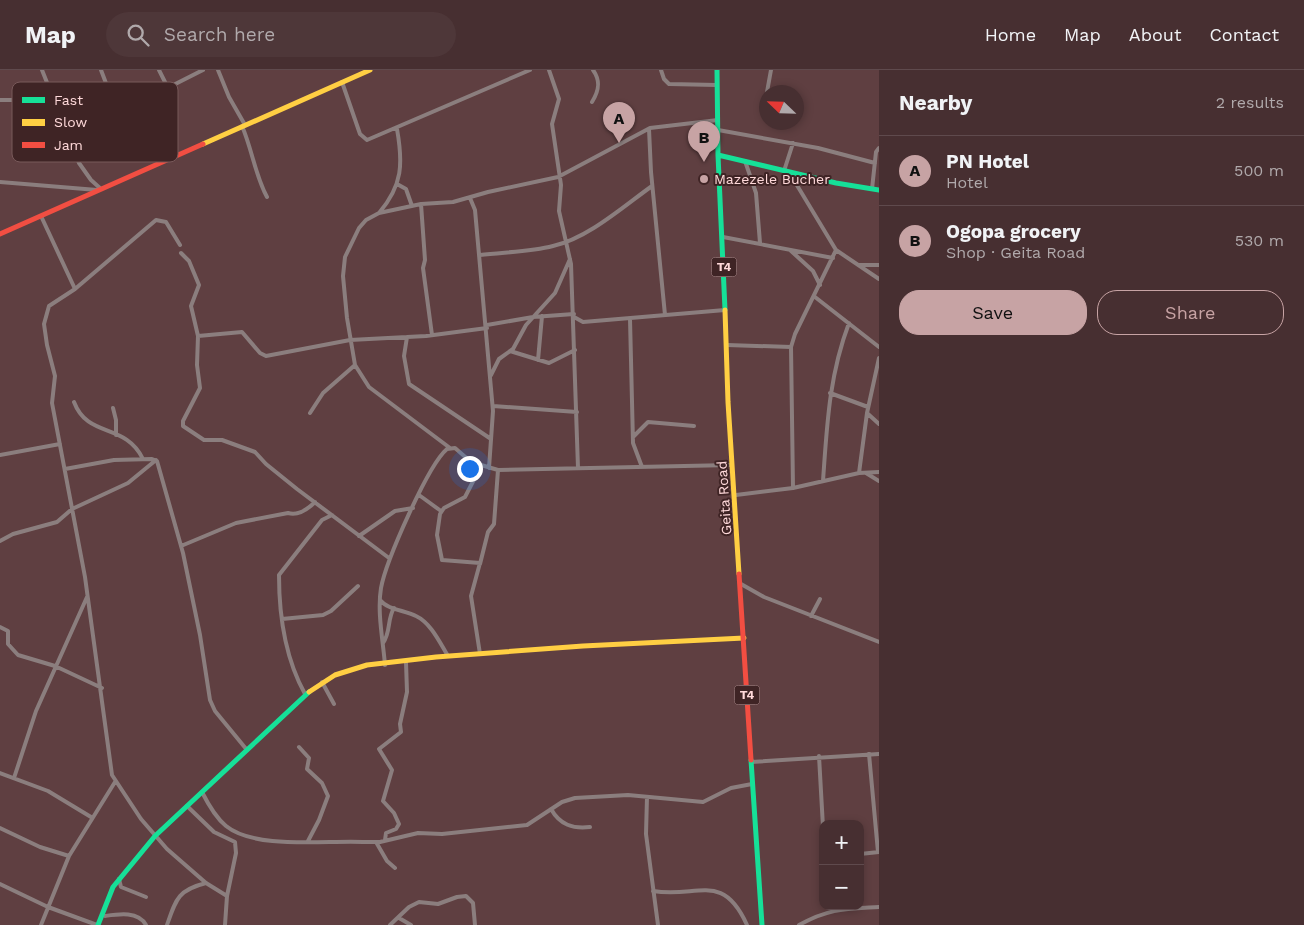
<!DOCTYPE html>
<html lang="en">
<head>
<meta charset="utf-8">
<style>
	:root { --surface:#472f31; --page:#4e3739; --text:#f1f3f6; --muted:#b0a9ab; --line:#5f4a4d; --accent:#c7a3a4 }
	body { margin:0; font-family:"Work Sans",sans-serif; background:var(--page); color:var(--text) }
	.controls { position:absolute; right:15px; bottom:15px; display:grid; overflow:hidden; border-radius:10px; box-shadow:0 2px 8px #0003 }
	.controls button { width:45px; height:45px; display:grid; place-items:center; padding:0; border:0; border-bottom:1px solid var(--line); background:var(--surface); color:var(--text); font:25px sans-serif }
	.compass { position:absolute; left:759px; top:15px; width:45px; height:45px; border-radius:50%; background:var(--surface); box-shadow:0 2px 8px #0003; rotate:293deg }
	.you { position:absolute; left:469px; top:398px; width:18px; height:18px; margin:-12px; border:4px solid #fff; border-radius:50%; background:#1a73e8; box-shadow:0 0 0 8px #1a73e833 }
	.badge { display:grid; place-items:center; width:32px; height:32px; border-radius:50%; background:var(--accent); color:#111; font-size:16px; font-weight:700 }
	.pin { position:absolute; translate:-50% -41px; filter:drop-shadow(0 1px 2px #0008) }
	.pin::after { content:''; position:absolute; top:26px; width:18px; height:15px; background:inherit; clip-path:polygon(0 0,100% 0,50% 100%) }
	.list { margin:0; padding:0; list-style:none }
	h2 { display:flex; justify-content:space-between; align-items:center; height:65px; margin:0; padding:0 20px; font-size:21px }
	h2 small { font-size:16px; font-weight:400; color:var(--muted) }
	.list li { display:grid; grid-template-columns:32px 1fr auto; gap:15px; align-items:center; box-sizing:border-box; height:70px; padding:0 20px; border-top:1px solid var(--line) }
	.list b { display:block; font-size:19px; white-space:nowrap }
	.list p { margin:0; font-size:16px; white-space:nowrap; color:var(--muted) }
	.list em { font-size:16px; font-style:normal; color:var(--muted) }
	.actions { display:flex; gap:10px; padding:15px 20px }
	.actions a { flex:1; padding:11px 0; border:1px solid var(--accent); border-radius:20px; text-align:center; font-size:18px; color:var(--accent) }
	.actions .main { background:var(--accent); color:#111 }
	.icon { flex:none; width:28px; height:28px; fill:none; stroke:currentColor; stroke-width:2; stroke-linecap:round; stroke-linejoin:round }
	.map { position:relative; flex:none; width:879px; height:855px; overflow:hidden }
	header { display:flex; align-items:center; gap:30px; box-sizing:border-box; height:70px; padding:0 25px; background:var(--surface); border-bottom:1px solid var(--line) }
	header strong { font-size:24px }
	nav { display:flex; gap:28px; margin-inline-start:auto; font-size:18px }
	.search { width:350px; height:45px; background:var(--page); display:flex; align-items:center; gap:12px; box-sizing:border-box; padding:0 18px; border-radius:28px; color:var(--muted); font-size:19px }
	main { display:flex }
	aside { flex:1; background:var(--surface) }
	.map>svg:first-child { display:block }
	.lines { fill:none; stroke-linecap:round; stroke-linejoin:round }
	.street { stroke:#8b7e7e; stroke-width:4 }
	.fast { stroke:#16e098; stroke-width:5 }
	.slow { stroke:#ffcf43; stroke-width:5 }
	.jam { stroke:#f24e42; stroke-width:5 }
	.poi-dot { fill:#c7a3a4; stroke:#3f2425; stroke-width:2 }
	.labels { text-anchor:middle; stroke-width:4; stroke-linejoin:round; paint-order:stroke }
	.shield { fill:#3f2425; stroke:#c5a3a4; stroke-width:1 }
	.shield-label { font-size:12px; font-weight:bold; fill:#ffd9da }
	.poi-label { font-size:14px; fill:#ffd9da; stroke:#3f2425; text-anchor:start }
	.street-label { font-size:14px; fill:#ffd9da; stroke:#3f2425 }
	.key { fill:#3f2425; stroke:#795a5b; stroke-width:1 }
	.key-label { font-size:14px; fill:#ffd9da }
</style>
</head>
<body>
<header>
<strong>Map</strong>
<div class="search"><svg class="icon" aria-label="search" viewBox="0 0 24 24"><circle cx="10" cy="10" r="6"/><path d="M15 15l6 6"/></svg>Search here</div>
<nav><a>Home</a><a>Map</a><a>About</a><a>Contact</a></nav>
</header>
<main>
<div class="map">
<svg width="879" height="855" viewBox="0 0 879 855">
	<rect width="100%" height="100%" fill="#5f3f41"/>
	<g class="lines">
		<path class="street" d="M42,0l37,93 12,17 10,9
			M101,0l11,29 10,12
			M159,0l9,18
			M218,0l11,27 16,28
			M549,0l10,29 -7,25 9,61 -2,26 12,53 7,204
			M661,0l3,9 5,5 48,1
			M342,12l18,52 7,6 163,-70
			M767,22l4,-22
			M0,30h55
			M592,32c7,-11 9,-21 1,-32
			M242,56c10,23 13,49 25,71
			M649,59l2,43 14,143
			M718,60l100,18 57,15
			M69,62l53,-21 81,-41
			M745,91l11,32 4,50
			M784,101l9,-28
			M789,102l47,78 43,29
			M0,112l97,8
			M397,114l9,5 6,17
			M872,119l4,-37 3,-4
			M470,128l5,12 18,201 -4,57
			M421,134l4,56 -2,8 9,67
			M379,143c24,-28 24,-50 18,-84
			M41,146l34,73
			M723,167l110,21
			M180,175l-14,-23 -10,-2 -81,69 -26,17 -5,18 3,21 8,31 -3,27 33,174 27,198 29,44 26,30 39,34 21,13
			M790,180l23,21 7,14
			M181,183l8,8 10,24 -8,21 7,30 -1,29 3,23 -17,33v5l21,14h18l33,12 11,12 31,25 92,69
			M480,185c24,-3 50,-3 73,-9 34,-7 71,-40 99,-60
			M859,195h20
			M815,227l64,50
			M574,247l9,5 142,-12
			M630,249l3,124 9,24
			M487,255l46,-8 41,-3
			M198,266l44,-4 18,21 6,3 84,-16 76,-4 61,-8
			M407,267l-3,19 5,28 82,55
			M727,275l64,2
			M510,281l39,12 26,-13
			M538,290l4,-44
			M491,305l8,-16 14,-10 13,-24 29,-32 15,-34
			M830,323l38,14
			M74,332c14,37 51,20 69,57
			M493,336l84,6
			M113,338l3,12v15
			M310,343l13,-20 32,-28
			M867,343l12,11
			M633,367l15,-15 46,4
			M450,378l-81,-61 -14,-22 -8,-47 -4,-42 2,-19 14,-29 7,-8 13,-7 42,-9 32,-2 35,-10 70,-15 92,-49 68,-8
			M0,385l60,-11
			M65,399l49,-9 38,-1 5,2 26,92 17,82 10,65 5,11 32,39
			M859,403l8,-60 12,-55
			M866,403l13,8
			M823,411c4,-56 6,-105 26,-158
			M793,418l-2,-141 4,-13 41,-84
			M419,425l22,16
			M736,425l57,-7 66,-15 20,-1
			M359,466l36,-25 18,-3
			M0,471l13,-7 44,-12 15,-13 56,-26 28,-23
			M181,476l55,-23 52,-10c10,3 20,-4 27,-11
			M480,494l8,-32 6,-8 4,-54
			M741,514l23,13 115,45
			M380,530c8,10 24,10 36,16 15,7 24,27 32,40
			M811,546l9,-17
			M282,549l41,-4 8,-4 27,-25
			M0,557l8,4v13l10,11 37,11 47,22
			M383,573c8,-11 4,-24 11,-35
			M480,584l-9,-58 9,-33 -38,-3 -5,-25 3,-21 4,-6 21,-11 16,-31
			M385,595c-2,-25 -8,-53 -4,-77 5,-27 47,-123 66,-139l8,-1 16,14 27,8 233,-5
			M322,612l12,22
			M305,624c-20,-36 -26,-77 -26,-119l43,-55 10,-5
			M299,677l10,11 -2,11 15,14 6,13 -9,24 -11,21
			M869,684l9,98
			M819,686l4,71
			M751,692l128,-8
			M0,703l48,18 43,26
			M14,708l22,-67 51,-114
			M202,722c6,12 13,25 24,34 30,24 100,14 137,16h17l38,-9 24,1 85,-9 35,-23 13,-4 53,-3 75,7 28,-14 21,-4
			M647,727l-1,37 12,91
			M187,736l27,26 21,10 1,11 -9,43 -2,29
			M551,739c9,16 22,20 39,18
			M0,758l40,19 29,9
			M385,770l1,-7 10,-4 3,-5 -5,-11 -11,-12 9,-31 -13,-21 22,-17 -1,-8 7,-32 -1,-30
			M376,772l11,19 8,7
			M860,784l19,-2
			M119,809l2,8 25,10
			M0,814l48,23 49,18
			M653,821c44,8 69,-21 94,34
			M105,846c14,-2 33,-5 41,9
			M399,848l12,7
			M41,855l28,-69 46,-74
			M167,855c9,-26 11,-35 39,-42
			M390,855l19,-18 10,-5 19,2 19,-7 9,-1 7,7 2,22
			M799,855c31,-17 46,-16 80,-18"/>
		<path class="fast" d="M717,0l1,85 7,155
			M718,85l118,28 43,7
			M751,690l11,165
			M98,855l15,-38 42,-51 154,-144"/>
		<path class="slow" d="M203,74l167,-74
			M725,240l3,92 11,172
			M309,622l26,-17 32,-10 69,-8 147,-11 161,-8"/>
		<path class="jam" d="M0,164l203,-90
			M739,504l12,186"/>
	</g>
	<circle class="poi-dot" cx="704" cy="109" r="5"/>
	<g class="labels">
		<g class="shield">
			<rect x="711.5" y="187.5" width="25" height="19" rx="4"/>
			<rect x="734.5" y="615.5" width="25" height="19" rx="4"/>
		</g>
		<g class="shield-label">
			<text x="724" y="201">T4</text>
			<text x="747" y="629">T4</text>
		</g>
		<g class="poi-label">
			<text x="714" y="114">Mazezele Bucher</text>
		</g>
		<g class="street-label">
			<text transform="translate(724 428) rotate(-94)" y="5">Geita Road</text>
		</g>
	</g>
	<rect x="12" y="12" width="166" height="80" rx="8" class="key"/>
	<rect x="22" y="27" width="23" height="6" fill="#16e098"/>
	<rect x="22" y="49" width="23" height="7" fill="#ffcf43"/>
	<rect x="22" y="72" width="23" height="6" fill="#f24e42"/>
	<g class="key-label">
		<text x="54" y="35">Fast</text>
		<text x="54" y="57">Slow</text>
		<text x="54" y="80">Jam</text>
	</g>
</svg>
<div class="controls">
<button>+</button>
<button>−</button>
</div>
<svg class="compass" viewBox="-18 -18 36 36"><path d="M0-13l5 13h-10z" fill="#e53935"/><path d="M0 13l5-13h-10z" fill="#b0a9ab"/></svg>
<div class="you"></div>
<div class="pin badge" style="left:619px;top:73px">A</div>
<div class="pin badge" style="left:704px;top:92px">B</div>
</div>
<aside>
<h2>Nearby<small>2 results</small></h2>
<ul class="list">
<li><span class="badge">A</span><div><b>PN Hotel</b><p>Hotel</p></div><em>500 m</em></li>
<li><span class="badge">B</span><div><b>Ogopa grocery</b><p>Shop · Geita Road</p></div><em>530 m</em></li>
</ul>
<div class="actions"><a class="main">Save</a><a>Share</a></div>
</aside>
</main>
</body>
</html>
